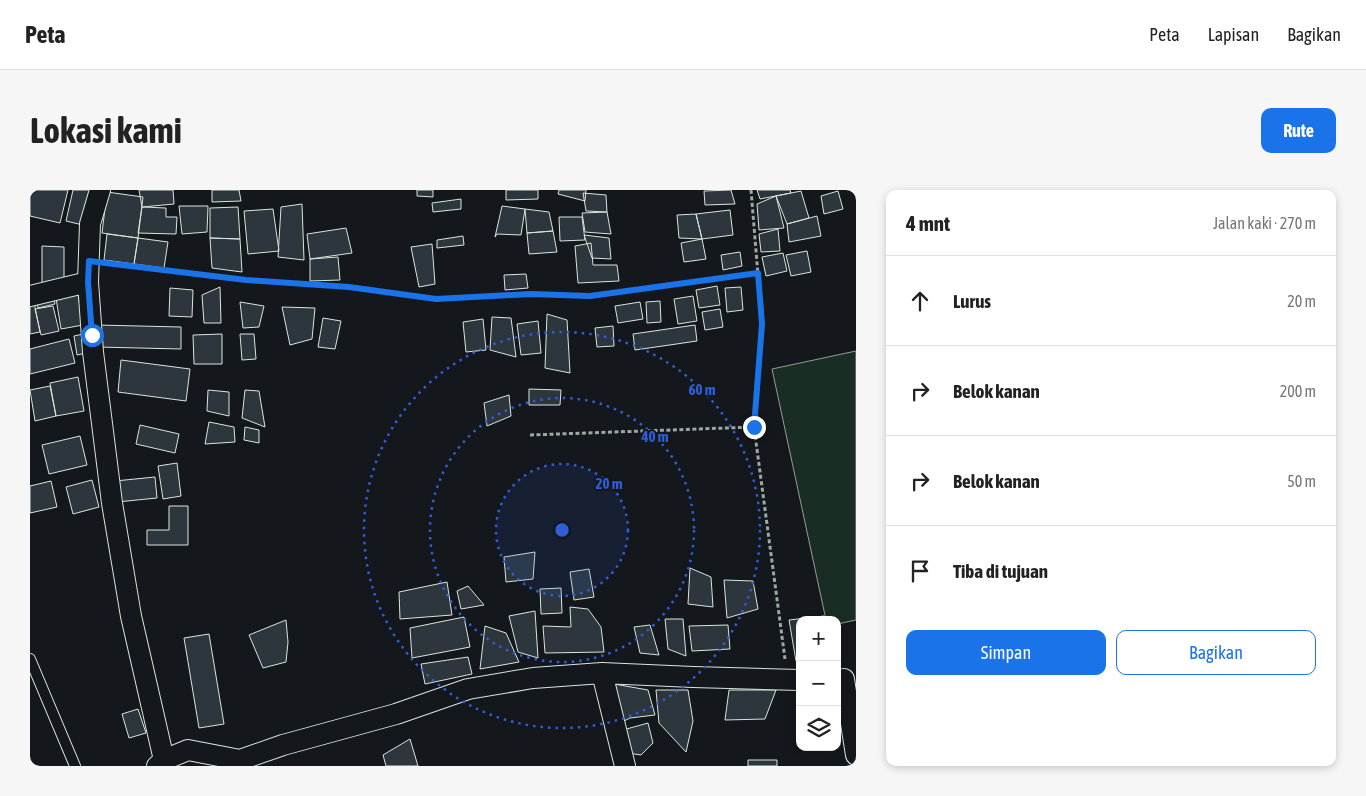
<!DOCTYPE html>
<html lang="id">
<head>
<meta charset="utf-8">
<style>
	:root { --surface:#fff; --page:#f6f6f6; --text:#222; --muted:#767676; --line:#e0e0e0; --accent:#1a73e8 }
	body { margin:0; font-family:"Asap Condensed",sans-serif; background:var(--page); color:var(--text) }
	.controls { position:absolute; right:15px; bottom:15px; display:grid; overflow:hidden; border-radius:10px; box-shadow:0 2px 8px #0003 }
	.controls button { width:45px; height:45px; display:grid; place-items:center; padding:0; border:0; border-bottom:1px solid var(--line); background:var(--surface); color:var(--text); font:25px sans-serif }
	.stop { position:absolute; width:15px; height:15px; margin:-11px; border:4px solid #1a73e8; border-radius:50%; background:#fff }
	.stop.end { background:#1a73e8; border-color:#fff; box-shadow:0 1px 5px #0008 }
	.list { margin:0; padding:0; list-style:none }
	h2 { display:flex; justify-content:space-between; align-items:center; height:65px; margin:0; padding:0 20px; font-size:21px }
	h2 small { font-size:16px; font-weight:400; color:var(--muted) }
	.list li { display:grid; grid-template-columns:32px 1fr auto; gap:15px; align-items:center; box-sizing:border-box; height:90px; padding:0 20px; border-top:1px solid var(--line) }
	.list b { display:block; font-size:19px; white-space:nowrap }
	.list em { font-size:16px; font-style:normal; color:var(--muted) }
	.actions { display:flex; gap:10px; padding:15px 20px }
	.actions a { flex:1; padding:11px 0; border:1px solid var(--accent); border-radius:10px; text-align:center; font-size:18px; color:var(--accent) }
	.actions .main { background:var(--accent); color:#fff }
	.icon { flex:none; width:28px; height:28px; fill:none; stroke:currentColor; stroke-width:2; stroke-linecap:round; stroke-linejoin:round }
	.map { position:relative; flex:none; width:826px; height:576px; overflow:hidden; border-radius:10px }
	header { display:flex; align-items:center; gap:30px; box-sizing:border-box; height:70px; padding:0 25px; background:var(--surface); border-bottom:1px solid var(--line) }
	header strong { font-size:24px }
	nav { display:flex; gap:28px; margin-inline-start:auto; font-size:18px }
	.intro { display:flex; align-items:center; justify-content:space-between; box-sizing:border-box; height:120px; padding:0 30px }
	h1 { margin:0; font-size:35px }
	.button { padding:12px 22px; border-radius:10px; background:var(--accent); color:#fff; font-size:18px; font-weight:700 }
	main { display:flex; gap:30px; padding:0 30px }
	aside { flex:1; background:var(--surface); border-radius:10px; box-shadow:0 2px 8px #0003 }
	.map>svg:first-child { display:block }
	.green { fill:#1a2d24; stroke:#939e99 }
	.building { fill:#2c363c; stroke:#d8e6dc }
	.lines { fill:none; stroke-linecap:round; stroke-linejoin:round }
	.lane-casing { stroke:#d8e6dc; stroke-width:12 }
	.street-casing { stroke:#d8e6dc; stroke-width:22 }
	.path { stroke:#9da8a2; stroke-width:3; stroke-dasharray:4 2.5; stroke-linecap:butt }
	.lane { stroke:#14181c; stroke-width:10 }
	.street { stroke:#14181c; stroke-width:20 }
	.route { stroke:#1a73e8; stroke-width:6 }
	.ring { fill:none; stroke:#305dd8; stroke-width:2.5; stroke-dasharray:2.5 5 }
	.centre { fill:#305dd8; stroke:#14181c; stroke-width:2.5 }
	.ring-label { font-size:15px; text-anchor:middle; font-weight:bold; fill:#305dd8; stroke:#14181c; stroke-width:4; stroke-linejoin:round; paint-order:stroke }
</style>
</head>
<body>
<header>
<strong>Peta</strong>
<nav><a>Peta</a><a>Lapisan</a><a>Bagikan</a></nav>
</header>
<div class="intro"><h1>Lokasi kami</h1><a class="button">Rute</a></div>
<main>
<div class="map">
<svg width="826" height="576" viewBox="0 0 826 576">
	<rect width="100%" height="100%" fill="#14181c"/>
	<path class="green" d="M826,161v269l-19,4v-4h-11l-54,-251z"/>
	<path class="building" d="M0,0h38l-8,33 -30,-7z
		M43,0h22l-8,36 -21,-5z
		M109,0h34l1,14 -32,3z
		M182,0h27l2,11 -29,1z
		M387,0h16v7l-16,-1z
		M476,0h32v9l-32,1z
		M529,0h27l-1,11 -27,-7z
		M701,0l4,14 -30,1 -1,-14z
		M727,0h33l1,3 -31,6z
		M771,1l8,27 -22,6 -11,-28z
		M808,1l5,18 -19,5 -3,-18z
		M77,2l36,5 -5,41 -36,-5z
		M553,3l23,2 1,17 -21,-1z
		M746,6l8,32 -25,2 -2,-26z
		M431,9v10l-28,3 -1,-9z
		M272,14l2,56 -26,-3 3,-50z
		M149,16h29l-1,26 -25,2z
		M472,16l23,3 -4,26 -24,-1 -2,3z
		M112,17l24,1v9h11l-1,17 -38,-1z
		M208,17l2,32 -30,-1v-30z
		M243,19l6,42 -31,3 -4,-43z
		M495,19l24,3 4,19 -26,2z
		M700,20l3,25 -31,4 -6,-25z
		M577,22l4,22 -26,-2 -3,-19z
		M666,24l6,25 -23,-1 -2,-23z
		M787,26l4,20 -32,6 -2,-18z
		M529,27h23l3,23 -25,1z
		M316,38l6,25 -42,6 -3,-25z
		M748,39l2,22 -19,1 -2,-18z
		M523,41l4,21 -28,2 -2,-21z
		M77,44l31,4 -4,26 -30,-4z
		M554,45l25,3 2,21 -19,-1z
		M433,46l1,9 -27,3v-8z
		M108,48l30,4 -4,26 -30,-4z
		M180,48l30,1 2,33 -30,-4z
		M672,49l4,20 -22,3 -3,-19z
		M561,53l2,22h24l2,16 -41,2 -3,-37z
		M402,54l3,40 -16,3 -8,-40z
		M12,56l22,1v37h-22z
		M777,61l4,21 -20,4 -5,-21z
		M710,62l2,14 -19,4 -2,-15z
		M753,63l4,18 -21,5 -4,-19z
		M308,67l2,23 -30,1v-22z
		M496,84l2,14 -23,2 -1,-15z
		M687,96l3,19 -21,3 -3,-18z
		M190,97l1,36h-17l-2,-28z
		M711,97l2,23 -16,2 -2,-24z
		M47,98l6,37 -22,4 -6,-37z
		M140,98l23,2 -1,27 -23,-1z
		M22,103l3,11 -17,4 -2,-12z
		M663,106l4,25 -19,3 -4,-25z
		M630,111l1,21 -14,1 -1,-21z
		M4,112l6,30 -10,2v-31z
		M210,112l24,4 -5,21 -16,1z
		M610,112l3,17 -25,4 -3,-17z
		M23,116l6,25 -18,4 -6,-26z
		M252,117l33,1 -3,31 -22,6z
		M690,119l3,18 -18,3 -3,-18z
		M517,124l20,6 3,53 -25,-5z
		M462,127l19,1 5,39 -26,-7z
		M293,128l18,3 -6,28 -17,-2z
		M453,129l3,31 -20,2 -3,-30z
		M508,131l3,32 -20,2 -4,-31z
		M67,135l84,2v22l-84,-2z
		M665,135l2,16 -62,9 -2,-16z
		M583,136l1,20 -17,1 -2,-19z
		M58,143l3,19 -14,3 -3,-19z
		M192,144v30h-28l-1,-29z
		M210,144h14l2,25 -14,1z
		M39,149l6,24 -45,11v-25z
		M91,170l69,9 -4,32 -68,-9z
		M48,187l6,34 -28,5 -6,-33z
		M20,196l6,30 -21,5 -5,-31z
		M499,199l32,1 -1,15h-31z
		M178,200l21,2v24l-22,-5z
		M215,200l14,1 6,36 -23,-9z
		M479,205l2,21 -24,10 -3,-23z
		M179,232l25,5 1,15 -30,2z
		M110,235l39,9 -4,19 -39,-9z
		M215,237l14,3v13l-15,-3z
		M50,246l7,29 -38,9 -7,-29z
		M147,273l4,33 -18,3 -5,-33z
		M125,287l2,21 -40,4 -2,-21z
		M62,290l7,27 -26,7 -7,-27z
		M21,291l6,26 -27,6v-27z
		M139,316h19v39h-41v-15h22z
		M505,362l-2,27 -27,3 -2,-25z
		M660,378l21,9 2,30 -25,-3z
		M559,379l5,28 -20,3 -4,-28z
		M694,390l29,1 5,28 -31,9z
		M417,392l5,33 -52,4 -1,-27z
		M438,396l16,19 -23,4 -4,-18z
		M531,398l1,25 -21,1 -1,-25z
		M540,417l18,2 13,18 3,25 -59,1 -2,-27 28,1z
		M505,421l3,47 -20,-6 -9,-36z
		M794,426v4h-24v41h-4l-7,-41z
		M434,427l6,30 -58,11 -2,-30z
		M635,429h18l3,37 -18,-7z
		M256,430l2,22 -2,20 -23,6 -14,-33z
		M620,435l9,30 -19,-2 -6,-26z
		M698,435l2,24 -38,2 -3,-25z
		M455,436l21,7 13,29 -39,7z
		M179,444l15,90 -25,4 -15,-90z
		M438,467l4,17 -47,10 -4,-20z
		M584,494l34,6 7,25 -25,3 -8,4z
		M626,500h32l5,31 -7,31 -27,-29z
		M699,500h47l-11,29 -40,1z
		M108,519l8,24 -17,5 -7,-24z
		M618,533l5,20 -12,12 -13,-2 -5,-23z
		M380,549l8,27h-32l-3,-11z
		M718,570h29v6h-29z"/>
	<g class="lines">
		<defs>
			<path id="lane" d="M0,469l45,107"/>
			<path id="street" d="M70,0l-10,34 -2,58 5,70 19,151 19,113 33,144
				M0,106l58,-14
				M572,483l23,93
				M814,489l12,76
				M127,576l7,-6 24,-10 52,10 43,-15 113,-31 72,-25 65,-11 69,-5 91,4 107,3"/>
		</defs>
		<use href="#lane" class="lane-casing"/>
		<use href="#street" class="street-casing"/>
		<path class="path" d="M721,0l11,134 -8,103 31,232
			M80,74l136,16 103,7 88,12 94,-5 59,3 168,-24
			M500,245l224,-8"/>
		<use href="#lane" class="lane"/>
		<use href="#street" class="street"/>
	</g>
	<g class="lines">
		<path class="route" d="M62,145l-4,-53 1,-21 157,19 103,7 87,12 95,-5 59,2 168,-23 4,51 -8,103"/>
	</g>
	<circle cx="532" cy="340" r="66" fill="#305dd8" fill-opacity=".12"/>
	<g class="ring">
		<circle cx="532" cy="340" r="66"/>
		<circle cx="532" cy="340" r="132"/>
		<circle cx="532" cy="340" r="198"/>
	</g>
	<circle cx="532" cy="340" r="8" class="centre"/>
	<g class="ring-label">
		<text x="672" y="205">60 m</text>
		<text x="625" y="252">40 m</text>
		<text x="579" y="299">20 m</text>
	</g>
</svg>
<div class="controls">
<button>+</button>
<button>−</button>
<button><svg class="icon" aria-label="layers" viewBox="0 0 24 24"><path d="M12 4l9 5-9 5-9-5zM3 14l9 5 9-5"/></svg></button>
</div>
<div class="stop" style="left:62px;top:145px"></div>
<div class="stop end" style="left:724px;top:237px"></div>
</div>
<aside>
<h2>4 mnt<small>Jalan kaki · 270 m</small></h2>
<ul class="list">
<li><svg class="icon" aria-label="ahead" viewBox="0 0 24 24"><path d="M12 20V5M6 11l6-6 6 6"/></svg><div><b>Lurus</b></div><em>20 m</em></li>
<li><svg class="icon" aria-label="right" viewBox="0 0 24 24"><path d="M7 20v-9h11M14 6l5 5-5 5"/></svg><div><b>Belok kanan</b></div><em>200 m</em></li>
<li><svg class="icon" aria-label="right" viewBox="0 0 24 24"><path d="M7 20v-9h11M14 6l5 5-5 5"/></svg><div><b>Belok kanan</b></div><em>50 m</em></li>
<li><svg class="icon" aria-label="arrive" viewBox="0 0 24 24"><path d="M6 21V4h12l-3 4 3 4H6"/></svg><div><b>Tiba di tujuan</b></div></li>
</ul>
<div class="actions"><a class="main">Simpan</a><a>Bagikan</a></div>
</aside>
</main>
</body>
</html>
